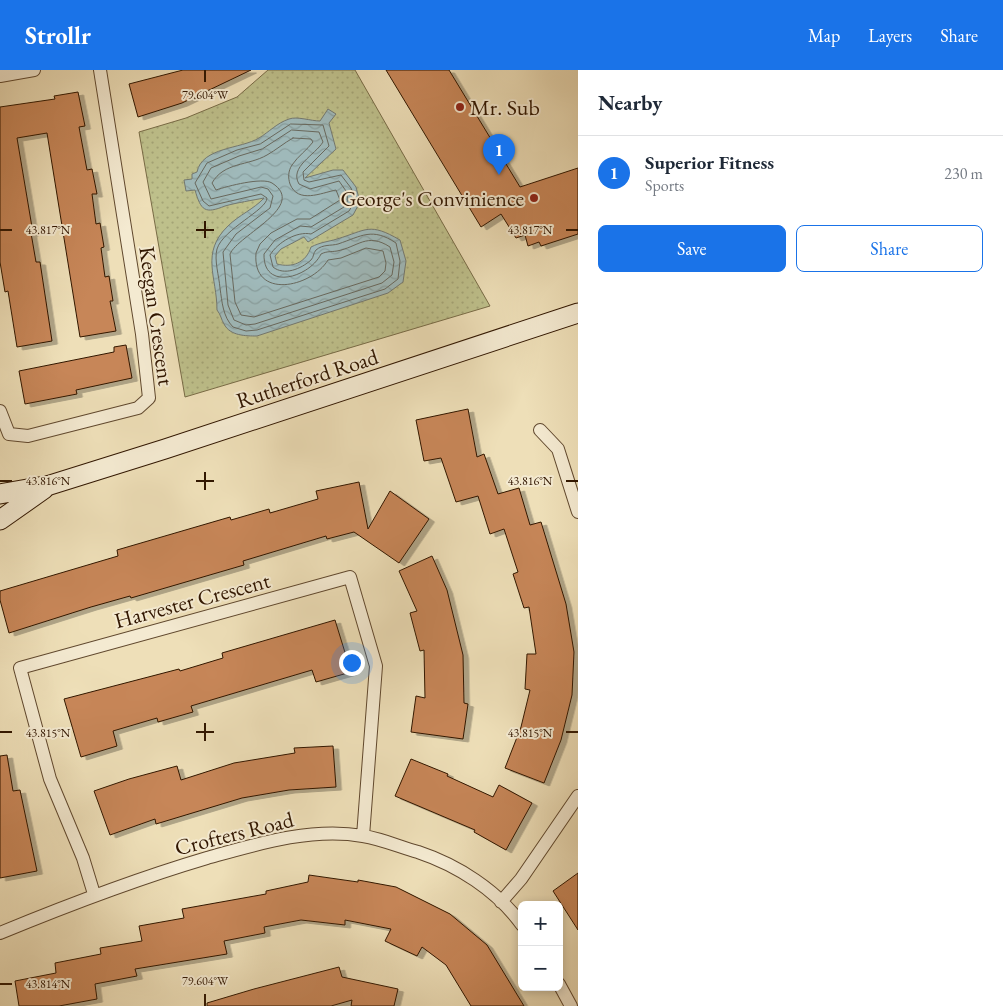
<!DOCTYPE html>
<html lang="en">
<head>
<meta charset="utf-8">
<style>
	:root { --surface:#fff; --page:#f6f6f7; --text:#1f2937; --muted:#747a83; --line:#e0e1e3; --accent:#1a73e8 }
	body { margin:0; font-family:"EB Garamond",serif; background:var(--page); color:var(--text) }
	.controls { position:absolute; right:15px; bottom:15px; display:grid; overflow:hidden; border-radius:8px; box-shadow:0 2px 8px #0003 }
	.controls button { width:45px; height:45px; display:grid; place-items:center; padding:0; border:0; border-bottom:1px solid var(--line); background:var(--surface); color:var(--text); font:25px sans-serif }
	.you { position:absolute; left:351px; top:592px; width:18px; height:18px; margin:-12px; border:4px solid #fff; border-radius:50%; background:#1a73e8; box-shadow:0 0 0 8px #1a73e833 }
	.badge { display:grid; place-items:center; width:32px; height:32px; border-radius:50%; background:var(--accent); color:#fff; font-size:16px; font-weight:700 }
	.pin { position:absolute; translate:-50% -41px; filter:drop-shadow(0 1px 2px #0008) }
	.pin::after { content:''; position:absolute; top:26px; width:18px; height:15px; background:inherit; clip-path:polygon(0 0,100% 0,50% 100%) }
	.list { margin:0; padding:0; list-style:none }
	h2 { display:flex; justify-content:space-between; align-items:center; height:65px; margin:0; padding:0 20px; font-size:21px }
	h2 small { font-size:16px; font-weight:400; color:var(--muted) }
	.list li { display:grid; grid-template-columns:32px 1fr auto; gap:15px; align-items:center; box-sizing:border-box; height:75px; padding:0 20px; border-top:1px solid var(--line) }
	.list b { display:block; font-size:19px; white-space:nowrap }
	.list p { margin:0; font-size:16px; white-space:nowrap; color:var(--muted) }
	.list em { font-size:16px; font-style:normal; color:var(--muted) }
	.actions { display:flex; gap:10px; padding:15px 20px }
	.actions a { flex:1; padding:11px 0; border:1px solid var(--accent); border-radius:8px; text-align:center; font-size:18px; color:var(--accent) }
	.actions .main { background:var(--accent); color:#fff }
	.map { position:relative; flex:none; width:578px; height:936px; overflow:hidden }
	header { display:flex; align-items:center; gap:30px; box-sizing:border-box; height:70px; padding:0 25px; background:var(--accent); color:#fff }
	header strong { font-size:24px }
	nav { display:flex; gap:28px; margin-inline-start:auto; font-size:18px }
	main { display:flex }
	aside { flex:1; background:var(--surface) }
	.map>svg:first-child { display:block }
	.grass { fill:url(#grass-dots); stroke:#786b46 }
	.water { fill:url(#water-waves); stroke:#737870 }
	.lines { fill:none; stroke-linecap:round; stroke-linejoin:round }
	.shore { stroke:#68685d; stroke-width:1 }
	.building { fill:#c78658; stroke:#311600; filter:url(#shadow) }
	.street-casing { stroke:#60482e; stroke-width:14 }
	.secondary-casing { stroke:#311600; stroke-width:21 }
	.street { stroke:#f4ead1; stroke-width:12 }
	.secondary { stroke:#f4ead1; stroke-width:19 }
	.ticks { fill:none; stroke:#311600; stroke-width:2 }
	.poi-dot { fill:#8f2418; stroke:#f4ead1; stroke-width:2 }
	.labels { text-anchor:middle; stroke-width:4; stroke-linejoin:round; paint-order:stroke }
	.poi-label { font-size:22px; fill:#311600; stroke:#f4ead1; text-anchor:start }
	.street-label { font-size:22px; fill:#311600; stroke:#f4ead1 }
	.ticks-label { font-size:12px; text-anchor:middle; fill:#311600; stroke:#f4ead1; stroke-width:4; stroke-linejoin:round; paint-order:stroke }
</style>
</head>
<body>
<header>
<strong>Strollr</strong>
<nav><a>Map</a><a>Layers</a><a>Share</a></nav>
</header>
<main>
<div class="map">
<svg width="578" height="936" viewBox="0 0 578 936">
	<defs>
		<pattern id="grass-dots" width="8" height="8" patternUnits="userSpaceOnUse" patternTransform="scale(1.25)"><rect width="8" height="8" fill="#bec08b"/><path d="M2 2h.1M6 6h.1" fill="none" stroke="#a4a476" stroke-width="1.8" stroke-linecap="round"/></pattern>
		<pattern id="water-waves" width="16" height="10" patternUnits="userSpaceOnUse" patternTransform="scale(1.25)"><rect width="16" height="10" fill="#9fb9ba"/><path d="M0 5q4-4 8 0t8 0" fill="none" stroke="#899e9e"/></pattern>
		<filter id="shadow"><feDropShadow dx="5.5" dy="3" stdDeviation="0" flood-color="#0004"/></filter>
	</defs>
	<rect width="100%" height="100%" fill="#eedfb8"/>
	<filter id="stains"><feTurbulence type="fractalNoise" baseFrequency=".004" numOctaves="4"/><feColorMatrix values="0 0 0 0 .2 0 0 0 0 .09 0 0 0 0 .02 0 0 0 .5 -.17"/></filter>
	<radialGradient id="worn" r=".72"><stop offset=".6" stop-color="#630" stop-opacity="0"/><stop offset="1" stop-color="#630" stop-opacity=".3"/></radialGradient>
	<path class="grass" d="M268,0h87l135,236 -305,91 -46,-265 47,-14 51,-21z"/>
	<path class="water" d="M328,39l8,5 -7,9 7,26 -31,29 28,-8h10l13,17 4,15 -7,13 -45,27 -4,-5 -23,12 -6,7 2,8c15,4 29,-1 34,-17 10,-5 16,-5 26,-8 30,-9 32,-17 63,1l6,21 -3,21 -15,11 -131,43c-11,0 -27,0 -33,-12 -3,-5 -3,-9 -7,-14 0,-33 -17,-57 11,-84 11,-11 26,-17 36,-28 -10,2 -29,5 -39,8 -20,8 -24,5 -30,-16l-9,1 -2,-11 8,-1v-5l5,-2c5,-25 44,-23 62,-34 10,-6 18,-15 30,-19 8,-3 22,2 31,2z"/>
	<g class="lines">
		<path class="shore" d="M291,54l32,1 6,21 -26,26 1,8 5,2 32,-7 10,13 4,13 -6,10 -38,23c-14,-3 -33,8 -41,21l3,12c11,9 28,2 38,-7 3,-3 2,-7 5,-10 7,-6 15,-4 22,-6 24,-8 34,-17 58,-1l4,18 -2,18 -13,10 -128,41 -11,1 -13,-4c-10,-10 -11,-25 -13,-39 -1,-12 -6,-28 -3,-39 6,-20 50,-39 50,-51l-6,-4 -52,12 -6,-5 -8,-18 12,-20 30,-13 23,-6z
			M292,60l27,2 4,10c-8,13 -34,25 -24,42l11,5 29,-8 7,10 2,9 -4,7 -33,20 -11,-1 -25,14 -11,14c-1,38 46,23 57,0 6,-3 10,-2 16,-3 21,-4 30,-19 53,-4l4,15 -2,13 -10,8 -127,41 -9,1 -12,-5 -6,-15 -5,-53 13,-18 34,-26 3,-12 -5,-7 -7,-2 -50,12 -8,-17 8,-14 28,-12 23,-7z
			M293,68l18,1 2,3c-6,8 -15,14 -21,23 -4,6 -4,13 -2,19 8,20 31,9 46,6l4,10 -30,19h-13l-26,14 -11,11 -4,9c-4,47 55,35 72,7l13,-2 25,-10 17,3 3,12 -1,8 -6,6 -125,40 -13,-2 -6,-13 -5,-48c8,-19 78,-48 42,-71 -10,-6 -44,3 -56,7l-4,-7c12,-21 36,-17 55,-28 9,-5 17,-12 26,-17z"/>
	</g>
	<path class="building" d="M183,0h68l-69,33 -44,14 -9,-33z
		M386,0h63l71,117 58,-19v66l-37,12 -2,-4 -11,4 -3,-11 -9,3 -15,-24 -20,13z
		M78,22l7,34 -6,1 8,43 5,-1 5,25h-5l4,30 4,-1 4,24 -3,1 4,29 4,-1 4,25h-3l6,30 -36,6 -33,-204 -30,5 16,95h-2l5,29h4l12,79 -35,6 -9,-56 -3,1 -5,-30v-155l55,-8 -1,-3z
		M126,275l6,33 -56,12 1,4 -52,10 -6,-33 95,-19v-5z
		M468,339l9,48 7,-3 14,40 21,-6 11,37 11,-3 25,82 8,48 -2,43 -11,45 -17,43 -39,-15 16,-41 9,-37 -5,-1 2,-35h9l-7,-47 -5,1 -11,-34 5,-2 -14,-43 -14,5 -12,-38 -22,6 -15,-44 -17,3 -8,-41z
		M359,412l9,47 22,-38 39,28 -30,44 -45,-31 -27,7 -1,-3 -83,25 1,4 -113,33 -1,-2 -39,11 -82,26 -9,-33v-9l118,-35 -1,-6 113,-33 1,3 38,-11 1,4 48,-14 -2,-8z
		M432,486l15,34 16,65 1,48 4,1 -5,35 -52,-7 5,-36 9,2 -1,-48 -4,1 -10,-38 7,-2 -18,-40z
		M335,550l16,52 -35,10 -4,-12 -121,36 2,6 -35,10 -1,-4 -44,13 4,15 -36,11 -17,-58 115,-30 1,2 43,-13 -1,-5z
		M333,676l3,41 -47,3 -47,8 -86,26 -1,-5 -45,16 -16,-44 35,-12 48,-13 4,14 53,-17 61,-10 -1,-5z
		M7,685l6,36 7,-1 17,81 -37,7v-122z
		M411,689l37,15 -1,2 46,21 6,-12 33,18 -26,47 -32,-18 1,-2 -80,-34z
		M578,803v57l-25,-39z
		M309,805l49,7v-2l38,7 54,27 37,31 37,61h-53l-25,-41 -24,-18 -5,9 -32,-15 6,-12 -46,-9v5l-44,-5 -37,7 1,6 -41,8 3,13 -92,15 2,7 -42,8 2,15 -38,7h-40l-4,-25 41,-8 -1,-10 46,-9 -1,-6 42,-7 -3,-15 45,-8 -2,-9 84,-15v-3l42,-9z
		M339,897l3,10 56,12 -4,17h-43l1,-6 -21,6h-124v-3l47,-14z"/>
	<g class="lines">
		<defs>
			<path id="street" d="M0,6l34,-6
				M0,341l9,23 19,2 110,-28 11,-10 -7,-64 -42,-264
				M540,360l18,19 20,63
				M94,824l-11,-36 -33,-79 -30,-111 330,-91 26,89 -13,170
				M501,832l20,-23 57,-83
				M0,863c68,-28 136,-54 207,-75 50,-14 104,-31 156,-22 19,3 37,11 55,16 39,13 79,38 104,73
				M559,914l12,22"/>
			<path id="secondary" d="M0,424l50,-9 115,-36 413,-136
				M0,450l44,-31"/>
		</defs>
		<use href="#street" class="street-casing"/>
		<use href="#secondary" class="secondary-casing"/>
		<use href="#street" class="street"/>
		<use href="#secondary" class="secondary"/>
	</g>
	<path class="ticks" d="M205,0v12M205,151v17M0,160h12M196,160h18M566,160h12M205,402v18M0,411h12M196,411h18M566,411h12M205,653v18M0,662h12M196,662h18M566,662h12M0,914h12M205,924v12"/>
	<g class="poi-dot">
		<circle cx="460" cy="37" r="5"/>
		<circle cx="534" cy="128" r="5"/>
	</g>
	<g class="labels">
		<g class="poi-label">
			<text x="470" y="45">Mr. Sub</text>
			<text x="524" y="136" text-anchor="end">George's Convinience</text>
		</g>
		<g class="street-label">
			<text transform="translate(157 246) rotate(82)" y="8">Keegan Crescent</text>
			<text transform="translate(307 308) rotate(-18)" y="8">Rutherford Road</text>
			<text transform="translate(192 530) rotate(-15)" y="8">Harvester Crescent</text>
			<text transform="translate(234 763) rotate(-14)" y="8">Crofters Road</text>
		</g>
	</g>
	<g class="ticks-label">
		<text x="205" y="29">79.604°W</text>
		<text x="48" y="164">43.817°N</text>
		<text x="530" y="164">43.817°N</text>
		<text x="48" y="415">43.816°N</text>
		<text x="530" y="415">43.816°N</text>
		<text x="48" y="667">43.815°N</text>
		<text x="530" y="667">43.815°N</text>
		<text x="205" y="915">79.604°W</text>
		<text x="48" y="918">43.814°N</text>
	</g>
	<rect width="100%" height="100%" filter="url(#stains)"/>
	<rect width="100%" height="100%" fill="url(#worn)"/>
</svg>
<div class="controls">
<button>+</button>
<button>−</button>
</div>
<div class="you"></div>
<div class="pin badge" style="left:499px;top:105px">1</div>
</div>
<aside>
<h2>Nearby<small></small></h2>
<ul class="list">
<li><span class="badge">1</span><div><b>Superior Fitness</b><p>Sports</p></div><em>230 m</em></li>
</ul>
<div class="actions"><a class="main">Save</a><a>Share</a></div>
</aside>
</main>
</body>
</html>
